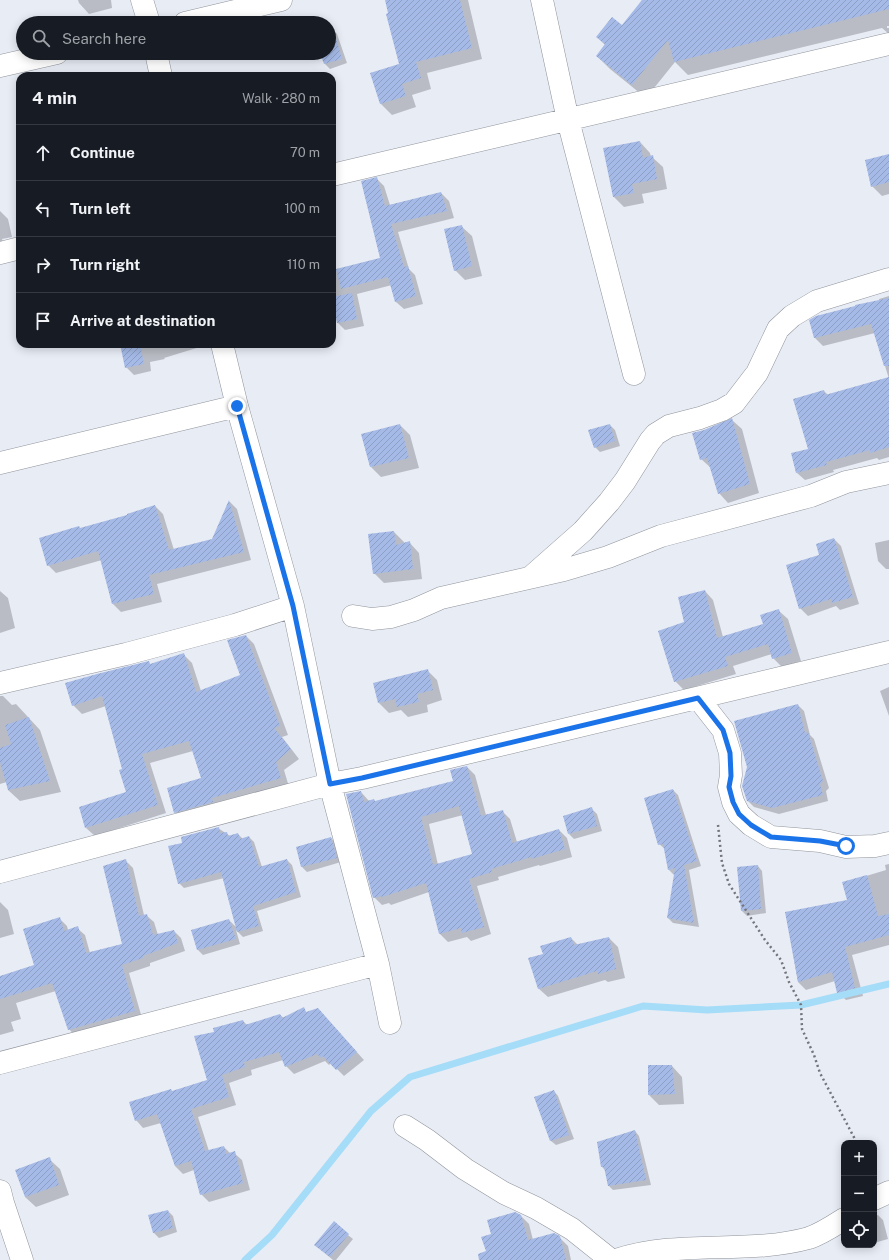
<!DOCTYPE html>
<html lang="en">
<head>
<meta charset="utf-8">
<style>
	:root { --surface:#171b24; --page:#20242c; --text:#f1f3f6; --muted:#9ea1a6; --line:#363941 }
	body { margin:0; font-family:"Public Sans",sans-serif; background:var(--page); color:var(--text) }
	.controls { position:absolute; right:12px; bottom:12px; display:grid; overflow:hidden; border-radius:8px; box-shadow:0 2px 10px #0003 }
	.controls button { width:36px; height:36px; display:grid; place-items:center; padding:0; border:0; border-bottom:1px solid var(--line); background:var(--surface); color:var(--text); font:20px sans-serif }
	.stop { position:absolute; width:12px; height:12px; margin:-9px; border:3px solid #1a73e8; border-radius:50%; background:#fff }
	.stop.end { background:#1a73e8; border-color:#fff; box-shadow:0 1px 4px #0008 }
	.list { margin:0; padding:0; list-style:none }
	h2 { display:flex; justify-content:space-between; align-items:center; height:52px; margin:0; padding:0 16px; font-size:17px }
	h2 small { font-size:13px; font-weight:400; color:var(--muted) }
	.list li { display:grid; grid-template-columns:26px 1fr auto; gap:12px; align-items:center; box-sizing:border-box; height:56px; padding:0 16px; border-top:1px solid var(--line) }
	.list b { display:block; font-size:15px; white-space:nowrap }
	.list em { font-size:13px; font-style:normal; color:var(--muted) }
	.icon { flex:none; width:22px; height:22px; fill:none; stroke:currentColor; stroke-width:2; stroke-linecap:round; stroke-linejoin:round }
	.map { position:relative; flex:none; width:889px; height:1260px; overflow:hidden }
	.search { position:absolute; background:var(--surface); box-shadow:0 2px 10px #0003; left:16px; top:16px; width:320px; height:44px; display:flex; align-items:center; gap:10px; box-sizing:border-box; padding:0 14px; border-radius:22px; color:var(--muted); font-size:15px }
	.panel { position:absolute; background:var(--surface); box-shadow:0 2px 10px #0003; left:16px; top:72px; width:320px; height:276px; border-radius:12px }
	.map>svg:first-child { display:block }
	.shadow { fill:#0003; fill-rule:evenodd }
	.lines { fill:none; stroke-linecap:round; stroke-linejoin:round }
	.stream { stroke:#a5dcf8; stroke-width:7 }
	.building { fill:url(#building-hatch); fill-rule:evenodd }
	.street-casing { stroke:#90949c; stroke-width:23 }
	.path { stroke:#73757b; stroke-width:2.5; stroke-dasharray:2 3; stroke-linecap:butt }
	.street { stroke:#fff; stroke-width:22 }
	.route { stroke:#1a73e8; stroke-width:5 }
</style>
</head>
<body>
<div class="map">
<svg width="889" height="1260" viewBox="0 0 889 1260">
	<defs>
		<pattern id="building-hatch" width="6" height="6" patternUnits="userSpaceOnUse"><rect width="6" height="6" fill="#a5bae7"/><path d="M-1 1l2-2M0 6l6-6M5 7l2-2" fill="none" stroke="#8d9fc5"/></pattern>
	</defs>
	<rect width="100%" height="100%" fill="#e8ecf5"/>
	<path class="shadow" d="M78,0h33l1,8 -23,6 -10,-11z
		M388,0h80l14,59 -55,14 4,16 -19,6 4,12 -24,8 -11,-11 -10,-30 29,-9 -11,-51z
		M643,0h246v26h-2v2h2v6l-7,-6 -194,47 -13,-13 -29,36 -36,-29 -13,-13 8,-11 -8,-8 25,-10z
		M332,29l5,5 10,29 -17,6 -5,-5 -4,-11h8v-23z
		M640,142l10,11 1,4h1l11,10 4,22 -25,5 2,9 -20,4 -11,-11z
		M889,155v39l-7,2 -10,-10z
		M376,178l8,8 6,19 51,-12 8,8 5,17 -56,14 11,37 6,6 8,29 -19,5 -8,-7 -4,-17 -35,9 7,32 -19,4 -8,-8 -5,-26v-25l49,-13z
		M0,211l8,8 4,18 -10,2 3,10 -5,2z
		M461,226l11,10 10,40 -17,4 -10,-10z
		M889,296v161l-10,3 -2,-2 -44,12 1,2 -29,8 -8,-7 12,-24 15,-58 4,4 61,-16 -14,-46 -52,13 -8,-8 -4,-17 68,-20v-2z
		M103,344h11l-9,2z
		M121,344h78l1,3 -36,11 1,1 -15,3 1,9 -17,4 -8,-8z
		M259,344h22v1l-20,1z
		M732,420l10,9 17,64 -31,10 -9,-10 -8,-25 -10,-9 4,-28z
		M400,425l10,10 9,33 -38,9 -10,-10z
		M610,425l5,5 5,16 -20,6 -5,-5z
		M230,502l7,7 14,51 -94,24 5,18 -41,10 -8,-8 -11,-44 -46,13 -8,-8 33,-36 48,-13 26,-10 8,8 11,36 39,-10z
		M394,532l10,10v2l5,-2 10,11 3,26 -38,4 -10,-10z
		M834,539l7,7 18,58 -19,6 -4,-4 -28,10 -8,-8 20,-52z
		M889,540v29h-3l-8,-8 -3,-18z
		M0,591l8,7 7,30 -15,5z
		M705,591l8,9 10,37 41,-12 15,-14 9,8 13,42 -19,6 -9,-9 -1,-4 -39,12 3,8 -52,16 -9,-9 10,-58z
		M246,636l8,8 34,91 -6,2 17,22 -15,11 5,17 -106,34 -8,-9 27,-33 -9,-28 -43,12 16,50 -71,23 -9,-8 41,-35 -3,-24 -18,-63 -24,8 -9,-9 75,-43 3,3 32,-11 9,9 9,28 40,-15z
		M427,670l10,10 5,20 -15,5 1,7 -20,5 -7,-7 -12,3 -10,-10 -5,-19z
		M889,687v29l-9,-25z
		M0,696h3l9,9 4,-1 24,26 21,62 -41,9 -12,-11 -1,-8 -7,2z
		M798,705l6,6 6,24 4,4 15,49 -3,3 2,10 -49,13 -25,-7 -6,-6z
		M467,767l8,8 11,40 16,-4 8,8 7,23 42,-12 8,8 5,19 -32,9 -1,-1 -41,12 1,3 -22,6 14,48 -20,7 -4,-4 -19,5 -8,-8 -11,-42 -38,13 -2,-2 -7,2 -8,-8 -13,-105 8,9 6,1 79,-20zM463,815l11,40 -36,10 -9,-41z
		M673,790l5,5 23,71 -12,4 10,57 -26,-4 -5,-5 7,-44 -1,1 -5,-5 -4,-21 -6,-5z
		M592,809l5,5 5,17 -28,8 -5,-5z
		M218,828l12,8 8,-2 5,5 6,-2 5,5 8,25 25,-7 5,5 9,32 -44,14 6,20 -20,6 -7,-7 4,14 -37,11 -5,-5 -5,-19 36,-11 8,8 -13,-50 -40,10 -5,-5 5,-39z
		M331,838l5,5 5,19 -34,10 -5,-5 -5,-20z
		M126,861l7,7 11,47h2l8,7 4,13 16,-4 7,7 4,13 -35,12v3l-21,7 13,45 -66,19 -7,-8 -13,-38 -40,12 5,16 -10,3 3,9 -14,4v-58l36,-11 24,-47 7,7 1,4 9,-2 8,7 5,18 33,-9z
		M889,864v81l-37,10 11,41 -17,4 -8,-8 -3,-11 -29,9 -8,-8 -12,-69 62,-12 -5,-18 43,-13 -1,-5z
		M758,866l4,5 4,42 -19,3 -5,-5 -4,-43z
		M0,902l8,8 6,24 -14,4z
		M571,938l7,7 31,-7 9,9 7,31 -17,4 -3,-2 -57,17 -10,-9 6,-33z
		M303,1009l4,4 18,4 39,43 -20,16 -13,-13 -2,2 -4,-4 -31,13 -8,-8 -3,-6 -32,10 1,5 -23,8 7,22 -38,12 11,34 15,-4 7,7 3,-1 8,7 8,30 -41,12 -8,-8 -7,-24 -11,4 -8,-8 -14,-43 -18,5 -7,-8 36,-28 36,-11 7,-49 28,-11 4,4 33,-10 4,3z
		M672,1066l10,11 2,27 -25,1 -10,-10z
		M554,1091l4,5 16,43 -18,6 -5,-4z
		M635,1131l4,5 12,49 -38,5 -5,-5 -2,-14 -4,-4z
		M49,1159l11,10 9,26 -33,12 -11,-10z
		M168,1211l5,5 4,16 -18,6 -5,-5 -4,-17z
		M878,1215l5,5 5,19 -14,4v-27z
		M521,1216l8,8 4,16 26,-3 9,9 3,14h-82l3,-25z
		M348,1235l5,4 -17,21h-3l-12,-10z"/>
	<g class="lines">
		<path class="stream" d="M245,1260l27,-25 99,-124 39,-34 233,-71 64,4 94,-5 88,-21"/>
	</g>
	<path class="building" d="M385,0h75l12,48 -56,14 5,16 -19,6 4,12 -26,8 -10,-31 29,-9 -13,-50 2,-1z
		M642,0h247v9l-215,53 -6,-22 -36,45 -36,-29 9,-12 -9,-7 16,-20 10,8z
		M333,28l9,31 -18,5 -4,-11h9v-24z
		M640,141l3,17 10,-3 4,24 -25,5 2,9 -21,4 -10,-49z
		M889,154v28l-18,5 -6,-27z
		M377,177l8,29 56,-14 6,19 -56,13 13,43 4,-1 8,30 -21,6 -7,-25 -47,12 -5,-20 44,-11 -19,-77z
		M462,225l10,41 -18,5 -10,-42z
		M352,293l5,26 -20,4 -5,-26z
		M889,298v68h-5l-13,-42 -57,14 -5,-18 7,-4 39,-10v-1z
		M120,344h20l4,20 -19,4z
		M889,377v70l-19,6v-3l-44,12 1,3 -31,8 -5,-20 17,-4 -15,-50 31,-9 1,5z
		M732,418l18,66 -32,10 -11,-36 -7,2 -8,-27 12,-3z
		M400,424l9,34 -39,9 -9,-33z
		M610,424l5,17 -21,7 -6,-18z
		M229,500l15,52 -95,23 5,19 -42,10 -14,-53 -51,15 -8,-28 40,-12 1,2 47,-13v-1l28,-9 14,45 43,-11z
		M394,531l2,14 14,-4 3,28 -40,5 -5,-40z
		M834,538l19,59 -21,6 -1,-4 -32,10 -13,-44 33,-10 -3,-11z
		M705,590l12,48 46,-14 -3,-9 19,-6 13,44 -20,6 -4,-15 -43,13 3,9 -54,16 -16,-51 26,-9 -6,-25z
		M246,635l34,91 -6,2 17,21 -15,13 5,16 -69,20 1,4 -39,11 -7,-25 34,-10 -12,-37 -47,13 16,51 -73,23 -6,-21 47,-15 -7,-22 3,-1 -20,-73 -30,10 -7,-23 32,-9 52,-13 1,3 34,-11 12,39 44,-17 -13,-35z
		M428,669l5,21 -16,4 2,8 -22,5 -2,-8 -17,4 -5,-20z
		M798,704l7,29 3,-1 15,49 -3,3 3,11 -51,13 -25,-7 -5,-15 5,-19 -13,-46z
		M29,717l21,64 -42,9 -8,-28v-14l11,-4 -6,-19z
		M467,766l14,50 22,-6 9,33 47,-14 6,20 -34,10v-2l-40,12 1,3 -23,7 15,48 -22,6 -1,-5 -22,6 -13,-51 -44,14 -1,-1 -8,2 -27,-104 15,-3 3,11 10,-3 1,2 78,-20 -3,-11zM459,806l13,48 -39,11 -12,-48z
		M673,789l24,72 -13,4 10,58 -27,-5 8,-50 -7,2 -5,-26 -5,1 -14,-47z
		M592,807l5,19 -29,8 -5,-18z
		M219,827l1,6 7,-1 1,4 10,-3 2,6 9,-3 10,31 28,-8 9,33 -43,14 6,20 -22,6 -16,-60 -43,12 -10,-38 14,-3 -1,-6z
		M331,837l6,21 -36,9 -5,-20z
		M126,859l13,57 8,-2 6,21 21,-5 4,13 -35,13v2l-21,7 13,46 -67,19 -16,-47 -52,16v-23l34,-11 -11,-36 37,-12 4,14 14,-5 8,27 36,-9 -19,-78z
		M758,865l3,44 -20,2 -4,-44z
		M867,875l11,41 11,-2v21l-44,12 10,41 -18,5 -5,-21 -34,10 -13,-70 62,-12 -5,-18z
		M229,919l7,20 -39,11 -6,-20z
		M571,937l3,8 35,-8 7,32 -18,5 -1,-3 -59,18 -10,-31 15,-4 -3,-8z
		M304,1007l2,5 12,-4 39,44 -21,18 -13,-14 -2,2 -4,-4 -32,13 -6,-15 -35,10 1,5 -23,8 7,22 -38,12 14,42 19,-5 2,8 9,-3 8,32 -43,12 -9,-34 -16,5 -18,-52 -22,7 -6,-19 42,-13 1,2 35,-11 -13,-44 20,-4 -1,-4 30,-8 2,5 35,-11 2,4z
		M648,1065h24l3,29 -27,1z
		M554,1090l15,45 -19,6 -16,-44z
		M635,1130l11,50 -38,6 -4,-19h-3l-4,-25z
		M50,1157l9,28 -34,12 -10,-27z
		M168,1210l5,18 -20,5 -5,-18z
		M515,1212l6,3 7,25 26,-7 6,3 6,24h-87l-1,-6 8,-3 -5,-14 10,-3 -4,-14z
		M334,1221l15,13 -19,23 -16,-12z"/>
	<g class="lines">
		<defs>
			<path id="street" d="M142,0l7,23
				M542,0l26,120 66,254
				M185,23l96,-23
				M156,53l5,23
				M0,66l57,-13
				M332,175l557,-131
				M0,253l20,-5
				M222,344l15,62 56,200 37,178 48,180 12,59
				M0,463l237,-57
				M532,576l51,-45 26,-29 16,-21 25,-40 6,-7 13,-8 31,-8 22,-8 12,-7 23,-30 21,-44 14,-13 25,-15 72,-22
				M353,616l19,3 19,-2 23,-7 27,-12 123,-28 44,-13 53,-21 150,-40 35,-14 43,-9
				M0,683l126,-29 109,-29 58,-19
				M698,698l25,32 7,23 1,22 -2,12 4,15 6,12 12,11 20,12 49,4 26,6 29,-1 14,-3
				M0,872l330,-88 32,-6 527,-126
				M0,1063l378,-99
				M405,1126l22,14 38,29 39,24 32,15 36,21 39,31
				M0,1191l3,12 19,57
				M874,1199l15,-7
				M616,1260c63,-21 131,-5 193,-22 12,-4 24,-12 35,-19"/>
		</defs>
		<use href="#street" class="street-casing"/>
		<path class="path" d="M718,825l4,38 7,21 36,56 16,20 8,22 12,23 1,24 12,26 6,18 37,70"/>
		<use href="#street" class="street"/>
	</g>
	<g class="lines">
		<path class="route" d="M237,406l56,200 37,178 32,-6 336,-80 25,32 7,23 1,23 -2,11 4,15 6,12 12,11 20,12 49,4 26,5"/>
	</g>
</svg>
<div class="controls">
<button>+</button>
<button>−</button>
<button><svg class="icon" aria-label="locate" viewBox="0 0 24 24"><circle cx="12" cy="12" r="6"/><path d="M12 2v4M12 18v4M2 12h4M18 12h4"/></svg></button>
</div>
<div class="stop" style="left:846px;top:846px"></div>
<div class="stop end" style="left:237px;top:406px"></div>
<div class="search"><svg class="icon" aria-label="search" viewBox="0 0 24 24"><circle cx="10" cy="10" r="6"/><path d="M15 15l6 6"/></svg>Search here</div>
<section class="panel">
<h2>4 min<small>Walk · 280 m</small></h2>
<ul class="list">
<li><svg class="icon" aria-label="ahead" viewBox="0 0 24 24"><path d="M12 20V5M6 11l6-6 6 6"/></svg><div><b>Continue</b></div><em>70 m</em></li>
<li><svg class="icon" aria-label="left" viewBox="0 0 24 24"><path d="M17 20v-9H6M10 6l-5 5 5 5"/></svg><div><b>Turn left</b></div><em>100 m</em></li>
<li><svg class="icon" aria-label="right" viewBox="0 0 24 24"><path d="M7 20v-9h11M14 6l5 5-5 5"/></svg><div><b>Turn right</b></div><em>110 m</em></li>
<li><svg class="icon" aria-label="arrive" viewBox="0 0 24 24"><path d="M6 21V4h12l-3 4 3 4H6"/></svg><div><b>Arrive at destination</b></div></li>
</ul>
</section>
</div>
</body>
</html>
